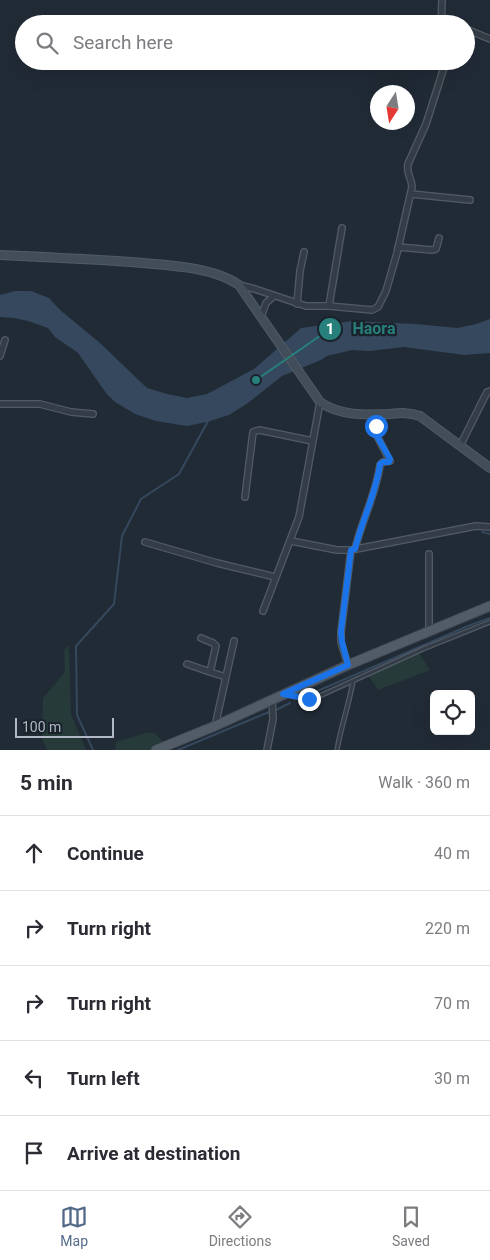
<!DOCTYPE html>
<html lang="en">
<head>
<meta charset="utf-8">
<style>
	:root { --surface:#fff; --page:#f2f2f3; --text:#2b2b33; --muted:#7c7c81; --line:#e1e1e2; --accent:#536a89 }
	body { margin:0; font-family:Roboto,sans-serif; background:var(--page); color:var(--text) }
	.controls { position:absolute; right:15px; bottom:15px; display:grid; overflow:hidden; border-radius:8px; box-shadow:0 5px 20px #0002 }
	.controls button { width:45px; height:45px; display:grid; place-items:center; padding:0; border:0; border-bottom:1px solid var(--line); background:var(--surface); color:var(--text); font:25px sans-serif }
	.compass { position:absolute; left:370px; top:85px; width:45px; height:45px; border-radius:50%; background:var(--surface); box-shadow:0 5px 20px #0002; rotate:192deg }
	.scale { position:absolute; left:15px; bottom:12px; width:99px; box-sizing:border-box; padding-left:5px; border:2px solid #afb8c4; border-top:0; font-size:14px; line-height:18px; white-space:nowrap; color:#afb8c4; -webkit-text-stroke:4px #1a222c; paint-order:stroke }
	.stop { position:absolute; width:15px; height:15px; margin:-11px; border:4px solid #1a73e8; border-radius:50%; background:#fff }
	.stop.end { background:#1a73e8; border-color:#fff; box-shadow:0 1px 5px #0008 }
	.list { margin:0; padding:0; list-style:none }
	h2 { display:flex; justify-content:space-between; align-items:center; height:65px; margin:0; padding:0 20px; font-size:21px }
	h2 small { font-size:16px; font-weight:400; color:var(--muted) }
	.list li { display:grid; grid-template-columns:32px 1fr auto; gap:15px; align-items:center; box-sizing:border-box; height:75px; padding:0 20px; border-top:1px solid var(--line) }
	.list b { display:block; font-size:19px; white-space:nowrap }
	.list em { font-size:16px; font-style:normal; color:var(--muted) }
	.icon { flex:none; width:28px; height:28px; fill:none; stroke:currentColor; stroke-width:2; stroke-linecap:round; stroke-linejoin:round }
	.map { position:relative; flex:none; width:490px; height:750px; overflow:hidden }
	.search { position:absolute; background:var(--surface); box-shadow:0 5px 20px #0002; left:15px; right:15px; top:15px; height:55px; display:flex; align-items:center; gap:12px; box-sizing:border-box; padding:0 18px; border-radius:28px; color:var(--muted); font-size:19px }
	.sheet { height:440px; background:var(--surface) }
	nav { display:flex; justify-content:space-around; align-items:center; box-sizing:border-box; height:70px; border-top:1px solid var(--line); background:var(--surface); font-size:14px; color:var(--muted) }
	nav a { display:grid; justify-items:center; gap:2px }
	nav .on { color:var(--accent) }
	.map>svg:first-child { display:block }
	.green { fill:#263a3a }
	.water { fill:#35485d }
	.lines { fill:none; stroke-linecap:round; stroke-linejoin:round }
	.stream { stroke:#35485d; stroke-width:2 }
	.lane-casing { stroke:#525b65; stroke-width:5.5 }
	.street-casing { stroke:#525b65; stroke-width:8 }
	.secondary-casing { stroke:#525b65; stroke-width:10 }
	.primary-casing { stroke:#3e4651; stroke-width:11 }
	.lane { stroke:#343d47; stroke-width:3 }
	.street { stroke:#343d47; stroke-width:5.5 }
	.secondary { stroke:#424d5a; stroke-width:8 }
	.primary { stroke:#525c67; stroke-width:9 }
	.route { stroke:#1a73e8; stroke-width:6 }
	.leader { fill:none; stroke:#27807b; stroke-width:2 }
	.callout-dot { fill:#27807b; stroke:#1a222c; stroke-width:2 }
	.mark-label { font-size:15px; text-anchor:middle; font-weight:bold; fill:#fff }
	.callout-label { font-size:16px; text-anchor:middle; font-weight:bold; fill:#27807b; stroke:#1a222c; stroke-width:4.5; stroke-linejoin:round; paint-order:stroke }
</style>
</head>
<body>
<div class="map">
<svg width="490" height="750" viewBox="0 0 490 750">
	<rect width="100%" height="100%" fill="#212b36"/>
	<path class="green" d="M69,645l2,69 15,36h-39l-5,-12 1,-40 22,-26 -1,-22z
		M419,653l11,17 -52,20 -10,-15z
		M146,733h9l10,11 -15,6h-35l1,-8z"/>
	<path class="water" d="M15,291h16l18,7 11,12 40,33 47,45 20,6 20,4 20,-4 47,-25 47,-41 51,-7 63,3 43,4 18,-4 14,-5v34l-26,2 -60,-8 -35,4 -17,-1 -25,6 -6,4 -39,16 -34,27 -19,12 -22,7 -20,4 -31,-5 -21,-7 -20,-12 -9,-9 -28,-40 -23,-16 -7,-9 -20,-7 -14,-3 -14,-1v-22z"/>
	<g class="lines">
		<path class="stream" d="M482,532l8,2
			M313,693l155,-67 22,-8
			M276,710l14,-7
			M93,750l-16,-35 -1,-69 38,-42 8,-68 19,-37 38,-25 29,-53
			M178,750l91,-38"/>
		<defs>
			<path id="lane" d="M289,695l12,3 12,1 110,-50 67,-27
				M337,750c4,-24 12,-45 16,-69"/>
			<path id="street" d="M442,0c0,9 -3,19 6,24
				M466,29l24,10
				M411,194l59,6
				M398,247l34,3 4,-1 3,-11
				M239,285l16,4 51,17h23l43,4 6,-3 8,-16 11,-38 15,-66c0,-9 -6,-12 -4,-23l18,-40 20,-63
				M297,304l3,-33 4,-19
				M329,306l13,-78
				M261,317l5,-14 8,-7
				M0,356l5,-16
				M0,404h40l31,8 22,2
				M460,446l27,-54 3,-1
				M245,497l8,-65 6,-2 54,11
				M291,541l46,9h14l125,-24 14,1
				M145,542l72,21 58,14
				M355,549c7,-29 21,-55 25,-84l3,-3 7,-1 -13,-25 -1,-22
				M263,611l36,-94 21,-115
				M429,632v-78
				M201,638l12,5 3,3 -6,26 16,5
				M187,664l23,8
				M348,665l-7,-23v-10l10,-82
				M215,726l19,-85
				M267,750l6,-31 -1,-20"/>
			<path id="secondary" d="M0,255c44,2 87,4 131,7 33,3 81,4 108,23l81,117c20,14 45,13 69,12 11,-1 20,-2 31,2l70,52"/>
			<path id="primary" d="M156,750l59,-24 133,-61 142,-59"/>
		</defs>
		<use href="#lane" class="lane-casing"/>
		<use href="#street" class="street-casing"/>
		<use href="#secondary" class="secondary-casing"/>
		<use href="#primary" class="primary-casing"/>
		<use href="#lane" class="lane"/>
		<use href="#street" class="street"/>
		<use href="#secondary" class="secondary"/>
		<use href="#primary" class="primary"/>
	</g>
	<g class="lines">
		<path class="route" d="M309,699l-26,-5 65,-29 -6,-23 -1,-10 10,-82 4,-1c7,-29 21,-55 25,-85l3,-2h6l1,-3 -13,-23 -1,-10"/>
	</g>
	<path class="leader" d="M256 380L330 329"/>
	<g class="callout-dot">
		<circle cx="256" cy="380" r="5"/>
		<circle cx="330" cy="329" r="12"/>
	</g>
	<g class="mark-label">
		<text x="330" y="334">1</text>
	</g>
	<g class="callout-label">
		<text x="374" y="334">Haora</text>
	</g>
</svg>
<div class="controls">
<button><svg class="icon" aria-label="locate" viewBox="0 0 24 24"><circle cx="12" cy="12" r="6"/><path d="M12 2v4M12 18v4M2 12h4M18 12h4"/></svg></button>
</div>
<svg class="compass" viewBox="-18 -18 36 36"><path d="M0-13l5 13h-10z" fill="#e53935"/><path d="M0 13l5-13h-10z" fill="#7c7c81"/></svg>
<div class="scale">100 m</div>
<div class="stop" style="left:376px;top:426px"></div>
<div class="stop end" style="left:309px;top:699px"></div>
<div class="search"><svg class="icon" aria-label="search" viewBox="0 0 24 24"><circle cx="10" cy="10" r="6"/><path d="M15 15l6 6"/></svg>Search here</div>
</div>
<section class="sheet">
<h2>5 min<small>Walk · 360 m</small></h2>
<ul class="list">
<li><svg class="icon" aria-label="ahead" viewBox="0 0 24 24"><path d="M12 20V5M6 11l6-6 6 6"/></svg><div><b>Continue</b></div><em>40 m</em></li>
<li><svg class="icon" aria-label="right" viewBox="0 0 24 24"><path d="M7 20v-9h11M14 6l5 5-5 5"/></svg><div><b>Turn right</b></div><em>220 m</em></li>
<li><svg class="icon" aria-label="right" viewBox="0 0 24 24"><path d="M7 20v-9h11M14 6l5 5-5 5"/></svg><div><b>Turn right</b></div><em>70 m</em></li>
<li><svg class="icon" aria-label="left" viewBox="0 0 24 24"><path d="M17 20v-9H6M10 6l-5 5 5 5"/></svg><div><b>Turn left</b></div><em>30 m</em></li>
<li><svg class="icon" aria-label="arrive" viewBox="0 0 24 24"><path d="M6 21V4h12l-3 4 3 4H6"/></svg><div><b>Arrive at destination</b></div></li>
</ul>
</section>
<nav>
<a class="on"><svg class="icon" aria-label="map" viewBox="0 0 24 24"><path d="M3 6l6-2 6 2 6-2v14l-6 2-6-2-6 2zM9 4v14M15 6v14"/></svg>Map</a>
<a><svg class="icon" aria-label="directions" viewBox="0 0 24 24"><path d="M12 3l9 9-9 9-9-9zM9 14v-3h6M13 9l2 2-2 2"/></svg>Directions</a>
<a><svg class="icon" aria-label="saved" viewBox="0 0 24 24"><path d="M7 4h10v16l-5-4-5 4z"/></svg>Saved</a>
</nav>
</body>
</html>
